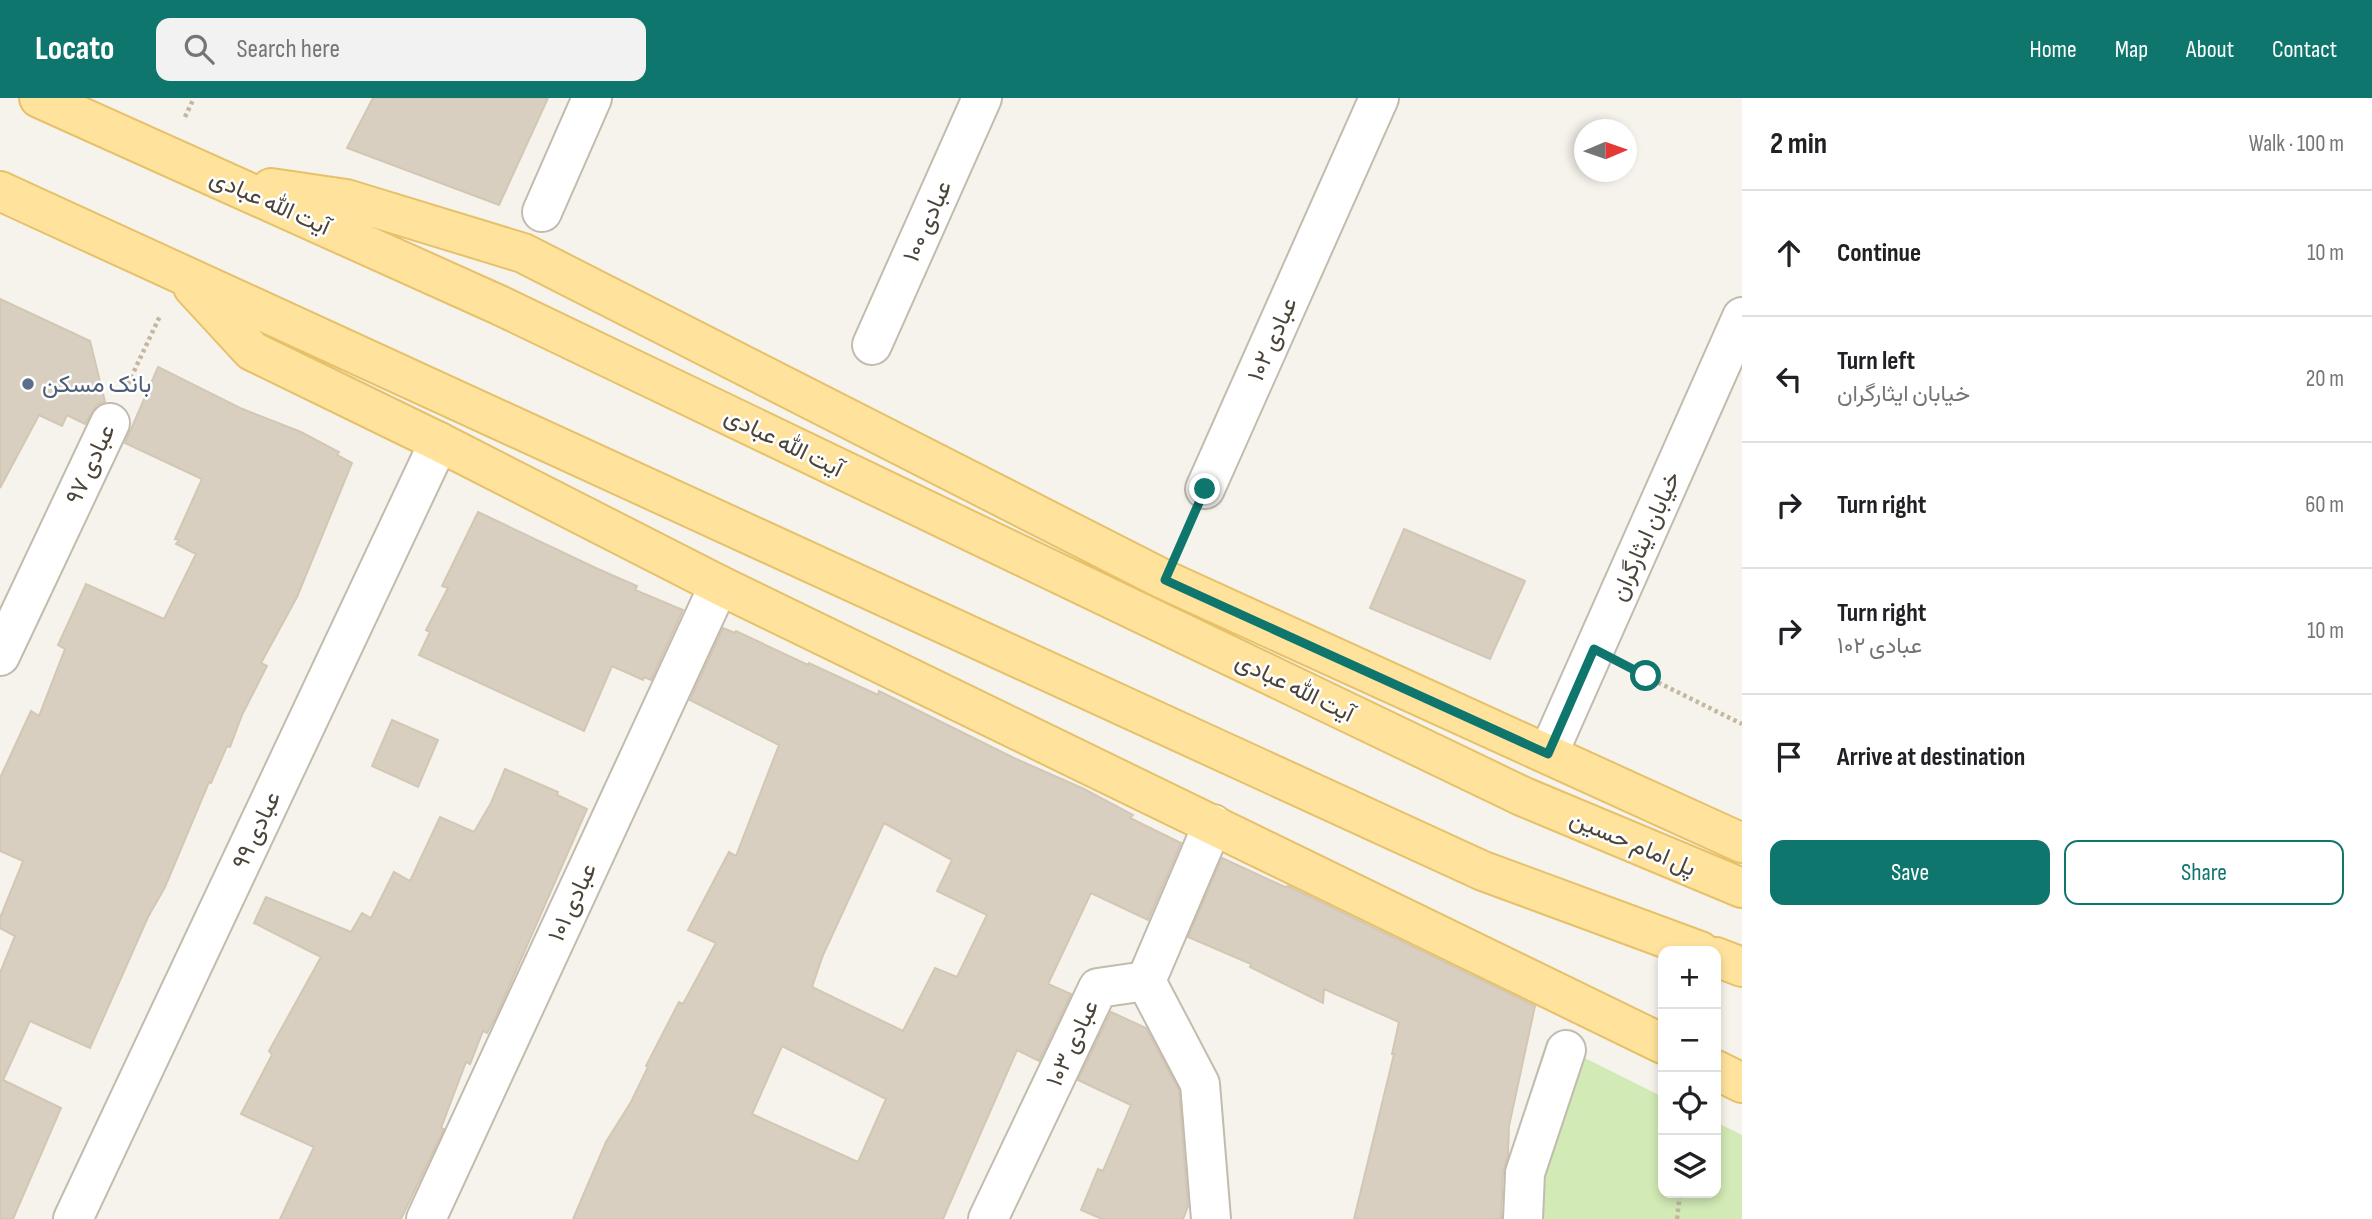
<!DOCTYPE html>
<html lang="en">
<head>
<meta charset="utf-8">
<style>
	:root { --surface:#fff; --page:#f2f2f2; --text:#202124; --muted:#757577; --line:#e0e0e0; --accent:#0f766e }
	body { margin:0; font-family:"Sofia Sans Condensed",Vazirmatn,sans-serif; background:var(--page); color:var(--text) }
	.controls { position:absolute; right:21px; bottom:21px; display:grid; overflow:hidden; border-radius:14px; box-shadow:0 4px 10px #0003 }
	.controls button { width:63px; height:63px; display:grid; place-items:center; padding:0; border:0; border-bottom:2px solid var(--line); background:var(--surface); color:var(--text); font:35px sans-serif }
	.compass { position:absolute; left:1574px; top:21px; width:63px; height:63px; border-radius:50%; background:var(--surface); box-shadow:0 4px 10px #0003; rotate:88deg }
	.stop { position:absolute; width:21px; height:21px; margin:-16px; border:5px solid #0f766e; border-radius:50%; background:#fff }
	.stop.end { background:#0f766e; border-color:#fff; box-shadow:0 2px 7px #0008 }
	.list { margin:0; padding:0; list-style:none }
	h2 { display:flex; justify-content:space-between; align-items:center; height:91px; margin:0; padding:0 28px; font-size:30px }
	h2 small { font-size:23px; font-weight:400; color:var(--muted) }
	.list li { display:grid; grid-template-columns:46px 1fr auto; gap:21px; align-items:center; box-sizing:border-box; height:126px; padding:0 28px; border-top:2px solid var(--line) }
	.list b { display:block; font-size:26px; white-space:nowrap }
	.list p { margin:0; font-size:23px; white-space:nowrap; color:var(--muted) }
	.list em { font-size:23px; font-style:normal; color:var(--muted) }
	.actions { display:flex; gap:14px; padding:21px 28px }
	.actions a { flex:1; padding:16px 0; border:2px solid var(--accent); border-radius:14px; text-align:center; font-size:24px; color:var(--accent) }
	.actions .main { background:var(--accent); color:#fff }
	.icon { flex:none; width:38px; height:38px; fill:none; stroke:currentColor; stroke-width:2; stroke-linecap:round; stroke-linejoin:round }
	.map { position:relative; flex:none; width:1742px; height:1121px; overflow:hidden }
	header { display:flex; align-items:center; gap:42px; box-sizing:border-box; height:98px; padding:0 35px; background:var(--accent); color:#fff }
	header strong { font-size:33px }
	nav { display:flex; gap:38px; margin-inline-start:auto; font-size:24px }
	.search { width:490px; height:63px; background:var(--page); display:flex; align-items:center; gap:18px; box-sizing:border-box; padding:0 24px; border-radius:14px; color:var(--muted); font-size:26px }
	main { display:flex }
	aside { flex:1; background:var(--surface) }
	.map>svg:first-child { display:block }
	.green { fill:#d2eab5 }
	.building { fill:#d8cfc1; stroke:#d3c7b4; stroke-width:2; fill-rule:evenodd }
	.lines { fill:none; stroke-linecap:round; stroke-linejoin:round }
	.minor-casing { stroke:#c2bbae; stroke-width:42 }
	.major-casing { stroke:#e6c16a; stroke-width:42 }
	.path { stroke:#c4b79f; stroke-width:4.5; stroke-dasharray:3.5 3.5; stroke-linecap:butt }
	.minor { stroke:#fff; stroke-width:38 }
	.major { stroke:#ffe39c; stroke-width:38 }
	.route { stroke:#0f766e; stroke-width:9 }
	.service-dot { fill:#5c6f8a; stroke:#fff; stroke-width:2.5 }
	.labels { text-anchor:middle; stroke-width:5; stroke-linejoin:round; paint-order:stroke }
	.street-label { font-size:24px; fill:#4b4439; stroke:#fff }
	.service-label { font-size:24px; fill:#4e5e75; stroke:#fff; text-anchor:start }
</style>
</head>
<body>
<header>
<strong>Locato</strong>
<div class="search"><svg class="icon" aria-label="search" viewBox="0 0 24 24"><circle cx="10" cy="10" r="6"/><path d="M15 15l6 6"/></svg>Search here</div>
<nav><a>Home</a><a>Map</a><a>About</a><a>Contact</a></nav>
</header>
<main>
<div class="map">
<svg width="1742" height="1121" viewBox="0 0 1742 1121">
	<rect width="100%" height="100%" fill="#f6f3ec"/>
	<path class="green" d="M1547,941l116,58v96h53v-71l26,13v84h-240l3,-50z"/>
	<path class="building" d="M373,0h175l-49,107 -152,-57z
		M0,201l90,42 15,61 -8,3 -12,19 -18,-9 -5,11 -23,-11 -39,73z
		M158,269l82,41 61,24 38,20 -2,3 15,8 -55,134 -36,66 6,3 -25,49 -12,32 -3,-1 -16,37 -2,-1 -44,105 -17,30 -58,131 -60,-27 -27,59 58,28 -48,111h-13v-246l15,-37 -15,-8v-10l23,-57 -23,-10v-73l31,-67 8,5 26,-67 -7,-4 28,-61 78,35 32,-65 -20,-10 3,-4 -4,-1 27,-60 -77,-36z
		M478,414l120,57 39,17 -2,4 48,20 -32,70 -7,-3 -1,3 -31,-14 -28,65 -165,-76 11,-23 -4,-2 22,-42 -6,-2z
		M1404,431l121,52 -35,78 -120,-51z
		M723,530l12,5 1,-2 72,34 1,-2 69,32 1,-4 135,67 70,31 49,26 -3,3 51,25 -33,77 -57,-27 -43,91 23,10 -32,67 -22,-11 -74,169h-370l33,-77 25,-40 17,-35 -2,-1 33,-64 4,2 33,-61 -28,-13 41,-78 7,4 43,-111 -89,-45zM884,725l68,37 -15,31 50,24 -30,62 -22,-9 -32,63 -91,-44 11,-32zM782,948l104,53 -28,63 -106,-48z
		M392,622l46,20 -20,47 -46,-21z
		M505,671l53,23 -1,3 30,14 -90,205 -10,19 -4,-2 -13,33 -4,-2 -25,66 3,1 -43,90h-121l34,-72 -73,-33 31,-59 -3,-4 52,-94 -67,-34 12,-26 85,35 11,-19 9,5 23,-46 16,9 30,-64 34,15 17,-29z
		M1222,760l63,29 3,-1 247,120 -26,120 -1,29 -5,17 -2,47h-147l40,-165h-2l7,-32 -75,-33 -1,14 -73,-36 1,-3 -63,-27z
		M1111,914l35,16 33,62 9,116 -5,13h-81l-21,-9 17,-41 5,2 28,-66 -53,-25z"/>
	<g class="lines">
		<defs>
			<path id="minor" d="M542,114l50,-114
				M872,247l110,-247
				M1205,391l174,-391
				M0,558l110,-233
				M1548,656l194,-437
				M1146,883l54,103 11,135
				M1146,883l67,-157
				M73,1121l366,-777
				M426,1121l293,-634
				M988,1121l110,-231 48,-7
				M1523,1121l2,-46 41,-123"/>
			<path id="major" d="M39,0l460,207 1025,492 218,91
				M271,90l75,11 177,54 642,327 577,263
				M0,93l1483,680 217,80
				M193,189l59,64 187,91 280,143 944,459
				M1716,859l26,10
				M1716,972l26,13"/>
		</defs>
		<use href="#minor" class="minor-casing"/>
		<use href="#major" class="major-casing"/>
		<path class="path" d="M185,19l9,-19
			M128,286l32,-68
			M1633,572l109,54
			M1677,1121l3,-26"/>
		<use href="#minor" class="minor"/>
		<use href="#major" class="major"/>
	</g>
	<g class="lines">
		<path class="route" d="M1205,391l-40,91 383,174 46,-105 52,27"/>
	</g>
	<circle class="service-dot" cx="28" cy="286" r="7"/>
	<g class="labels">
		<g class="street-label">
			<text transform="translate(270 104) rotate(24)" y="8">آیت الله عبادی</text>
			<text transform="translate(927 123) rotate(-66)" y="8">عبادی ۱۰۰</text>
			<text transform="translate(1272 241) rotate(-66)" y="8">عبادی ۱۰۲</text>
			<text transform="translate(784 344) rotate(26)" y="8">آیت الله عبادی</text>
			<text transform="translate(90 366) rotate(-65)" y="8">عبادی ۹۷</text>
			<text transform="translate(1645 438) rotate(-66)" y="8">خیابان ایثارگران</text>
			<text transform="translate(1295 589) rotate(26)" y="8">آیت الله عبادی</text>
			<text transform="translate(256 732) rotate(-65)" y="8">عبادی ۹۹</text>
			<text transform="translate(1633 745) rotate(23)" y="8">پل امام حسین</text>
			<text transform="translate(572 804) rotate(-65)" y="8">عبادی ۱۰۱</text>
			<text transform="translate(1072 945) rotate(-65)" y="8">عبادی ۱۰۳</text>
		</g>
		<g class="service-label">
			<text x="42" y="294">بانک مسکن</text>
		</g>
	</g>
</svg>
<div class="controls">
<button>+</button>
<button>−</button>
<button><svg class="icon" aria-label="locate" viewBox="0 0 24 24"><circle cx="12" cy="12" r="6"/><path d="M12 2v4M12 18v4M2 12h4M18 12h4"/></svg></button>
<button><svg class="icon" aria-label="layers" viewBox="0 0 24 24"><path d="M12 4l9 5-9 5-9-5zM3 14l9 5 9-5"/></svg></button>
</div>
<svg class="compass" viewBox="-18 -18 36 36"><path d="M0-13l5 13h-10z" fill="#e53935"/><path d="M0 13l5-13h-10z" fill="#757577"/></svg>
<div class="stop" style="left:1646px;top:578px"></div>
<div class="stop end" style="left:1205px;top:391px"></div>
</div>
<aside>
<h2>2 min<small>Walk · 100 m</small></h2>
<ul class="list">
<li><svg class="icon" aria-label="ahead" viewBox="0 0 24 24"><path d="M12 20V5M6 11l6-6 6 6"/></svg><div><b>Continue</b></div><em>10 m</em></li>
<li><svg class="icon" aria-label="left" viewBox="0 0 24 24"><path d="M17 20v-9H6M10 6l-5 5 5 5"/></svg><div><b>Turn left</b><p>خیابان ایثارگران</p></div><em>20 m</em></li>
<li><svg class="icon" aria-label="right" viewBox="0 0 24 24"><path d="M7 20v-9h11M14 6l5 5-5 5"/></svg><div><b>Turn right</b></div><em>60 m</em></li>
<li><svg class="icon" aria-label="right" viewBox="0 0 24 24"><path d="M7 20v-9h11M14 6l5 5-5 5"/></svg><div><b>Turn right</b><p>عبادی ۱۰۲</p></div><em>10 m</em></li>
<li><svg class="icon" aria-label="arrive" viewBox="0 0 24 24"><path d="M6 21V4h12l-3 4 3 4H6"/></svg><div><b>Arrive at destination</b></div></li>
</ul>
<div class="actions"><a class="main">Save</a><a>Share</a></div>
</aside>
</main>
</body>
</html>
